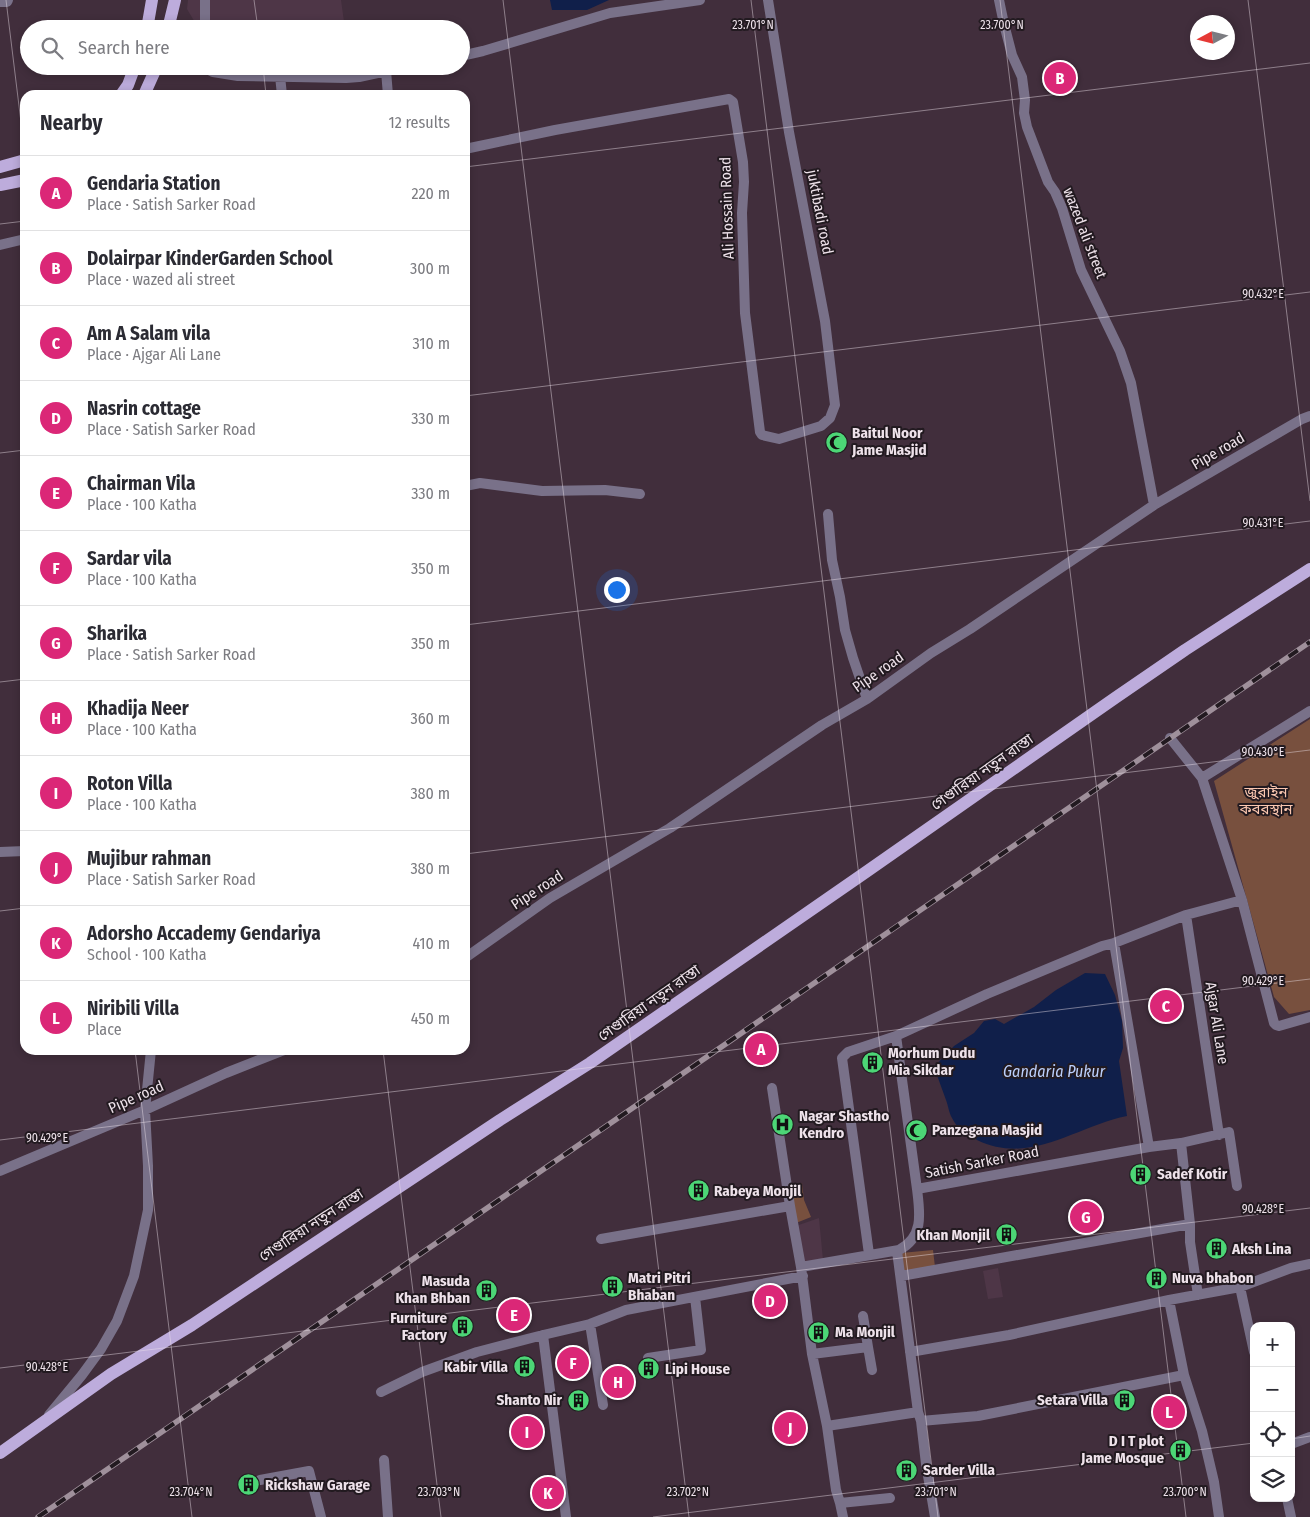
<!DOCTYPE html>
<html lang="en">
<head>
<meta charset="utf-8">
<style>
	:root { --surface:#fff; --page:#f7f7f7; --text:#2b2b33; --muted:#7c7c81; --line:#e1e1e2; --accent:#db2777 }
	body { margin:0; font-family:"Fira Sans Condensed","Noto Sans Bengali",sans-serif; background:var(--page); color:var(--text) }
	.controls { position:absolute; right:15px; bottom:15px; display:grid; overflow:hidden; border-radius:10px; box-shadow:0 2px 8px #0003 }
	.controls button { width:45px; height:45px; display:grid; place-items:center; padding:0; border:0; border-bottom:1px solid var(--line); background:var(--surface); color:var(--text); font:25px sans-serif }
	.compass { position:absolute; left:1190px; top:15px; width:45px; height:45px; border-radius:50%; background:var(--surface); box-shadow:0 2px 8px #0003; rotate:263deg }
	.you { position:absolute; left:616px; top:589px; width:18px; height:18px; margin:-12px; border:4px solid #fff; border-radius:50%; background:#1a73e8; box-shadow:0 0 0 8px #1a73e833 }
	.badge { display:grid; place-items:center; width:32px; height:32px; border-radius:50%; background:var(--accent); color:#fff; font-size:16px; font-weight:700 }
	.pin { position:absolute; translate:-50% -50%; border:2px solid #fff; box-shadow:0 1px 5px #0006 }
	.list { margin:0; padding:0; list-style:none }
	h2 { display:flex; justify-content:space-between; align-items:center; height:65px; margin:0; padding:0 20px; font-size:21px }
	h2 small { font-size:16px; font-weight:400; color:var(--muted) }
	.list li { display:grid; grid-template-columns:32px 1fr auto; gap:15px; align-items:center; box-sizing:border-box; height:75px; padding:0 20px; border-top:1px solid var(--line) }
	.list b { display:block; font-size:19px; white-space:nowrap }
	.list p { margin:0; font-size:16px; white-space:nowrap; color:var(--muted) }
	.list em { font-size:16px; font-style:normal; color:var(--muted) }
	.icon { flex:none; width:28px; height:28px; fill:none; stroke:currentColor; stroke-width:2; stroke-linecap:round; stroke-linejoin:round }
	.map { position:relative; flex:none; width:1310px; height:1517px; overflow:hidden }
	.search { position:absolute; background:var(--surface); box-shadow:0 2px 8px #0003; left:20px; top:20px; width:450px; height:55px; display:flex; align-items:center; gap:12px; box-sizing:border-box; padding:0 18px; border-radius:28px; color:var(--muted); font-size:19px }
	.panel { position:absolute; background:var(--surface); box-shadow:0 2px 8px #0003; left:20px; top:90px; width:450px; height:965px; border-radius:15px }
	.map>svg:first-child { display:block }
	.built { fill:#4e3647 }
	.green { fill:#78503e }
	.water { fill:#101f4a }
	.lines { fill:none; stroke-linecap:round; stroke-linejoin:round }
	.minor { stroke:#797189; stroke-width:10 }
	.primary { stroke:#bdacdc; stroke-width:12 }
	.rail-casing { stroke:#9f909b; stroke-width:5.5 }
	.rail { stroke:#221a20; stroke-width:4; stroke-dasharray:11; stroke-linecap:butt }
	.ticks { fill:none; stroke:#eee2ea; stroke-width:1; stroke-opacity:0.45 }
	.labels { text-anchor:middle; stroke-width:4; stroke-linejoin:round; paint-order:stroke }
	.street-label { font-size:15px; fill:#eee2ea; stroke:#221a20 }
	.poi-label { font-size:15px; font-weight:bold; fill:#eee2ea; stroke:#221a20; text-anchor:start }
	.park-label { font-size:15px; fill:#fbc7b0; stroke:#221a20 }
	.water-label { font-size:16px; font-style:italic; fill:#bbcffc; stroke:#221a20 }
	.ticks-label { font-size:12px; text-anchor:middle; fill:#eee2ea; stroke:#221a20; stroke-width:4; stroke-linejoin:round; paint-order:stroke }
</style>
</head>
<body>
<div class="map">
<svg width="1310" height="1517" viewBox="0 0 1310 1517">
	<rect width="100%" height="100%" fill="#412e3c"/>
	<path class="built" d="M188,0h153l4,29h-146l-12,-20z
		M257,66h93l1,5 -83,-1z
		M819,1218l4,42 -21,2 -6,-36z
		M998,1268l5,29 -15,2 -5,-28z"/>
	<path class="green" d="M1310,719v291l-21,4 -15,-17 -60,-216z
		M802,1183l2,17 7,17 -15,6 -6,-39z
		M933,1250l2,17 -32,4 -2,-18z"/>
	<path class="water" d="M550,0h59l-22,10h-35z
		M1085,973l20,1 10,21 7,26 1,27 -4,13 8,55c-51,10 -96,50 -150,24 -10,-6 -20,-11 -25,-22 -3,-5 -4,-13 -6,-18 -4,-11 -8,-22 -12,-33l20,-21 20,-13 10,-12 11,-2 9,5 30,-17 22,-17z"/>
	<g class="lines">
		<path class="minor" d="M205,0v29
			M999,0l5,24 8,31 10,22 3,23 -1,13 3,14 21,55 7,10 7,16 19,62 39,81 11,32 23,122
			M0,2h7l1,-2
			M461,56l22,-5 127,-38 90,-13
			M202,66l11,6 25,4
			M228,66l10,10 108,2 13,-1 51,-11
			M386,71l2,24
			M280,76l2,19
			M465,149l90,-19 174,-31 4,3 10,60 1,20 -2,31 3,100 15,119 2,3 17,4 42,-13 9,-8 5,-13 -10,-84 -36,-189 -21,-132
			M0,245l25,-6
			M465,486l15,-3 62,8 63,-1 35,4
			M828,514l4,46 8,37 5,33 8,28 14,41
			M1170,738l32,40 40,122 32,123 2,2 3,1 31,-9
			M1202,778l108,-67
			M0,852l25,-1
			M1186,915l33,220
			M1114,943l35,204
			M465,958l85,-60 120,-70 152,-103 45,-26 64,-46 39,-24 184,-124 148,-86 8,-3
			M896,1036l21,153
			M772,1088l18,118 11,61 11,87 15,72 9,64 4,13 3,14
			M1181,1143l9,81v18l8,53
			M0,1171l145,-61 81,-37 58,-23
			M601,1239l189,-33
			M897,1251l21,161 3,9 5,43 9,53
			M869,1254l-27,-196 6,-6 48,-16 91,-42 115,-48 12,-3 72,-28 56,-15
			M801,1267l98,-17c25,-13 21,-37 18,-61l232,-42 32,-4 48,-11 8,54
			M901,1276l289,-52
			M1240,1287l14,65
			M1169,1300l15,75 18,56 12,51 5,35
			M863,1316l5,31
			M590,1324l13,81
			M543,1335l23,182
			M910,1352l99,-17 160,-35 71,-13 51,-19 19,-4
			M812,1354l56,-7 4,23
			M648,1358l53,-8 -6,-53
			M381,1392l41,-20 55,-20 66,-17 47,-11 36,-14 177,-34
			M49,1415l33,-40 19,-26 16,-28 17,-45 14,-66v-44l-3,-56 6,-60
			M921,1421l57,-5 206,-41
			M827,1426l91,-14
			M1291,1444l19,-7
			M384,1460l4,57
			M260,1480l49,-9 12,46
			M1287,1498l4,19
			M840,1503l50,-5"/>
		<path class="primary" d="M147,29l5,-29
			M168,29l7,-29
			M121,95l7,-10 7,-19
			M144,95l13,-29
			M0,167l25,-7
			M0,185l25,-5
			M0,1453l111,-79 81,-49 308,-205 90,-57 276,-191 249,-174 70,-48 125,-81"/>
		<defs>
			<path id="rail" d="M38,1517l1272,-875"/>
		</defs>
		<use href="#rail" class="rail-casing"/>
		<use href="#rail" class="rail"/>
	</g>
	<path class="ticks" d="M6,0l19,155M254,0l4,29M503,0l186,1517M751,0l187,1517M1000,0l186,1517M1248,0l62,501M263,66l3,29M465,167l845,-104M0,224l25,-3M465,396l845,-104M0,453l25,-3M465,625l845,-104M0,682l25,-3M465,854l845,-104M0,911l25,-3M135,1050l57,467M383,1050l58,467M0,1140l1310,-161M0,1368l1310,-160M1291,1439l19,-3M653,1517l601,-74"/>
	<defs>
		<symbol id="mosque-disc" viewBox="-11 -11 22 22"><circle r="9.5" fill="#4cd676" stroke="#221a20"/><path d="M3.5-4.9A6 6 0 1 0 3.5 4.9A5 5 0 1 1 3.5-4.9Z" fill="#111"/></symbol>
		<symbol id="building-disc" viewBox="-11 -11 22 22"><circle r="9.5" fill="#4cd676" stroke="#221a20"/><path d="M-4-6H4V6H1V3H-1V6H-4ZM-2.5-4.3h1.7v1.8h-1.7ZM.8-4.3h1.7v1.8H.8ZM-2.5-1h1.7V.8h-1.7ZM.8-1h1.7V.8H.8Z" fill="#111"/></symbol>
		<symbol id="hospital-disc" viewBox="-11 -11 22 22"><circle r="9.5" fill="#4cd676" stroke="#221a20"/><path d="M-5-5h3v3.5h4V-5h3V5h-3V1.5h-4V5h-3Z" fill="#111"/></symbol>
	</defs>
	<g fill-rule="evenodd">
		<use href="#mosque-disc" x="824" y="430" width="25" height="25"/>
		<use href="#building-disc" x="860" y="1050" width="25" height="25"/>
		<use href="#hospital-disc" x="770" y="1112" width="25" height="25"/>
		<use href="#mosque-disc" x="904" y="1118" width="25" height="25"/>
		<use href="#building-disc" x="1128" y="1162" width="25" height="25"/>
		<use href="#building-disc" x="686" y="1178" width="25" height="25"/>
		<use href="#building-disc" x="994" y="1222" width="25" height="25"/>
		<use href="#building-disc" x="1204" y="1236" width="25" height="25"/>
		<use href="#building-disc" x="1144" y="1266" width="25" height="25"/>
		<use href="#building-disc" x="600" y="1274" width="25" height="25"/>
		<use href="#building-disc" x="474" y="1278" width="25" height="25"/>
		<use href="#building-disc" x="450" y="1314" width="25" height="25"/>
		<use href="#building-disc" x="806" y="1320" width="25" height="25"/>
		<use href="#building-disc" x="512" y="1354" width="25" height="25"/>
		<use href="#building-disc" x="636" y="1356" width="25" height="25"/>
		<use href="#building-disc" x="566" y="1388" width="25" height="25"/>
		<use href="#building-disc" x="1112" y="1388" width="25" height="25"/>
		<use href="#building-disc" x="1168" y="1438" width="25" height="25"/>
		<use href="#building-disc" x="894" y="1458" width="25" height="25"/>
		<use href="#building-disc" x="236" y="1472" width="25" height="25"/>
	</g>
	<g class="labels">
		<g class="street-label">
			<text transform="translate(727 208) rotate(-92)" y="5">Ali Hossain Road</text>
			<text transform="translate(820 212) rotate(79)" y="5">juktibadi road</text>
			<text transform="translate(1085 233) rotate(69)" y="5">wazed ali street</text>
			<text transform="translate(1218 451) rotate(-30)" y="5">Pipe road</text>
			<text transform="translate(878 672) rotate(-35)" y="5">Pipe road</text>
			<text transform="translate(982 772) rotate(-35)" y="5">গেণ্ডারিয়া নতুন রাস্তা</text>
			<text transform="translate(537 890) rotate(-33)" y="5">Pipe road</text>
			<text transform="translate(649 1003) rotate(-35)" y="5">গেণ্ডারিয়া নতুন রাস্তা</text>
			<text transform="translate(1217 1023) rotate(81)" y="5">Ajgar Ali Lane</text>
			<text transform="translate(136 1097) rotate(-24)" y="5">Pipe road</text>
			<text transform="translate(982 1162) rotate(-11)" y="5">Satish Sarker Road</text>
			<text transform="translate(311 1225) rotate(-33)" y="5">গেণ্ডারিয়া নতুন রাস্তা</text>
		</g>
		<g class="poi-label">
			<text x="852" y="438">Baitul Noor<tspan x="852" dy="17">Jame Masjid</tspan></text>
			<text x="888" y="1058">Morhum Dudu<tspan x="888" dy="17">Mia Sikdar</tspan></text>
			<text x="799" y="1121">Nagar Shastho<tspan x="799" dy="17">Kendro</tspan></text>
			<text x="932" y="1135">Panzegana Masjid</text>
			<text x="1157" y="1179">Sadef Kotir</text>
			<text x="714" y="1196">Rabeya Monjil</text>
			<text x="990" y="1240" text-anchor="end">Khan Monjil</text>
			<text x="1232" y="1254">Aksh Lina</text>
			<text x="628" y="1283">Matri Pitri<tspan x="628" dy="17">Bhaban</tspan></text>
			<text x="1172" y="1283">Nuva bhabon</text>
			<text x="470" y="1286" text-anchor="end">Masuda<tspan x="470" dy="17">Khan Bhban</tspan></text>
			<text x="447" y="1323" text-anchor="end">Furniture<tspan x="447" dy="17">Factory</tspan></text>
			<text x="835" y="1337">Ma Monjil</text>
			<text x="508" y="1372" text-anchor="end">Kabir Villa</text>
			<text x="665" y="1374">Lipi House</text>
			<text x="562" y="1405" text-anchor="end">Shanto Nir</text>
			<text x="1108" y="1405" text-anchor="end">Setara Villa</text>
			<text x="1164" y="1446" text-anchor="end">D I T plot<tspan x="1164" dy="17">Jame Mosque</tspan></text>
			<text x="923" y="1475">Sarder Villa</text>
			<text x="265" y="1490">Rickshaw Garage</text>
		</g>
		<g class="park-label">
			<text x="1266" y="797">জুরাইন<tspan x="1266" dy="17">কবরস্থান</tspan></text>
		</g>
		<g class="water-label">
			<text x="1054" y="1077">Gandaria Pukur</text>
		</g>
	</g>
	<g class="ticks-label">
		<text x="753" y="29">23.701°N</text>
		<text x="1002" y="29">23.700°N</text>
		<text x="1263" y="298">90.432°E</text>
		<text x="1263" y="527">90.431°E</text>
		<text x="1263" y="756">90.430°E</text>
		<text x="1263" y="985">90.429°E</text>
		<text x="47" y="1142">90.429°E</text>
		<text x="1263" y="1213">90.428°E</text>
		<text x="47" y="1371">90.428°E</text>
		<text x="191" y="1496">23.704°N</text>
		<text x="439" y="1496">23.703°N</text>
		<text x="688" y="1496">23.702°N</text>
		<text x="936" y="1496">23.701°N</text>
		<text x="1185" y="1496">23.700°N</text>
	</g>
</svg>
<div class="controls">
<button>+</button>
<button>−</button>
<button><svg class="icon" aria-label="locate" viewBox="0 0 24 24"><circle cx="12" cy="12" r="6"/><path d="M12 2v4M12 18v4M2 12h4M18 12h4"/></svg></button>
<button><svg class="icon" aria-label="layers" viewBox="0 0 24 24"><path d="M12 4l9 5-9 5-9-5zM3 14l9 5 9-5"/></svg></button>
</div>
<svg class="compass" viewBox="-18 -18 36 36"><path d="M0-13l5 13h-10z" fill="#e53935"/><path d="M0 13l5-13h-10z" fill="#7c7c81"/></svg>
<div class="you"></div>
<div class="pin badge" style="left:761px;top:1049px">A</div>
<div class="pin badge" style="left:1060px;top:78px">B</div>
<div class="pin badge" style="left:1166px;top:1006px">C</div>
<div class="pin badge" style="left:770px;top:1301px">D</div>
<div class="pin badge" style="left:514px;top:1315px">E</div>
<div class="pin badge" style="left:573px;top:1363px">F</div>
<div class="pin badge" style="left:1086px;top:1217px">G</div>
<div class="pin badge" style="left:618px;top:1382px">H</div>
<div class="pin badge" style="left:527px;top:1432px">I</div>
<div class="pin badge" style="left:790px;top:1428px">J</div>
<div class="pin badge" style="left:548px;top:1493px">K</div>
<div class="pin badge" style="left:1169px;top:1412px">L</div>
<div class="search"><svg class="icon" aria-label="search" viewBox="0 0 24 24"><circle cx="10" cy="10" r="6"/><path d="M15 15l6 6"/></svg>Search here</div>
<section class="panel">
<h2>Nearby<small>12 results</small></h2>
<ul class="list">
<li><span class="badge">A</span><div><b>Gendaria Station</b><p>Place · Satish Sarker Road</p></div><em>220 m</em></li>
<li><span class="badge">B</span><div><b>Dolairpar KinderGarden School</b><p>Place · wazed ali street</p></div><em>300 m</em></li>
<li><span class="badge">C</span><div><b>Am A Salam vila</b><p>Place · Ajgar Ali Lane</p></div><em>310 m</em></li>
<li><span class="badge">D</span><div><b>Nasrin cottage</b><p>Place · Satish Sarker Road</p></div><em>330 m</em></li>
<li><span class="badge">E</span><div><b>Chairman Vila</b><p>Place · 100 Katha</p></div><em>330 m</em></li>
<li><span class="badge">F</span><div><b>Sardar vila</b><p>Place · 100 Katha</p></div><em>350 m</em></li>
<li><span class="badge">G</span><div><b>Sharika</b><p>Place · Satish Sarker Road</p></div><em>350 m</em></li>
<li><span class="badge">H</span><div><b>Khadija Neer</b><p>Place · 100 Katha</p></div><em>360 m</em></li>
<li><span class="badge">I</span><div><b>Roton Villa</b><p>Place · 100 Katha</p></div><em>380 m</em></li>
<li><span class="badge">J</span><div><b>Mujibur rahman</b><p>Place · Satish Sarker Road</p></div><em>380 m</em></li>
<li><span class="badge">K</span><div><b>Adorsho Accademy Gendariya</b><p>School · 100 Katha</p></div><em>410 m</em></li>
<li><span class="badge">L</span><div><b>Niribili Villa</b><p>Place</p></div><em>450 m</em></li>
</ul>
</section>
</div>
</body>
</html>
